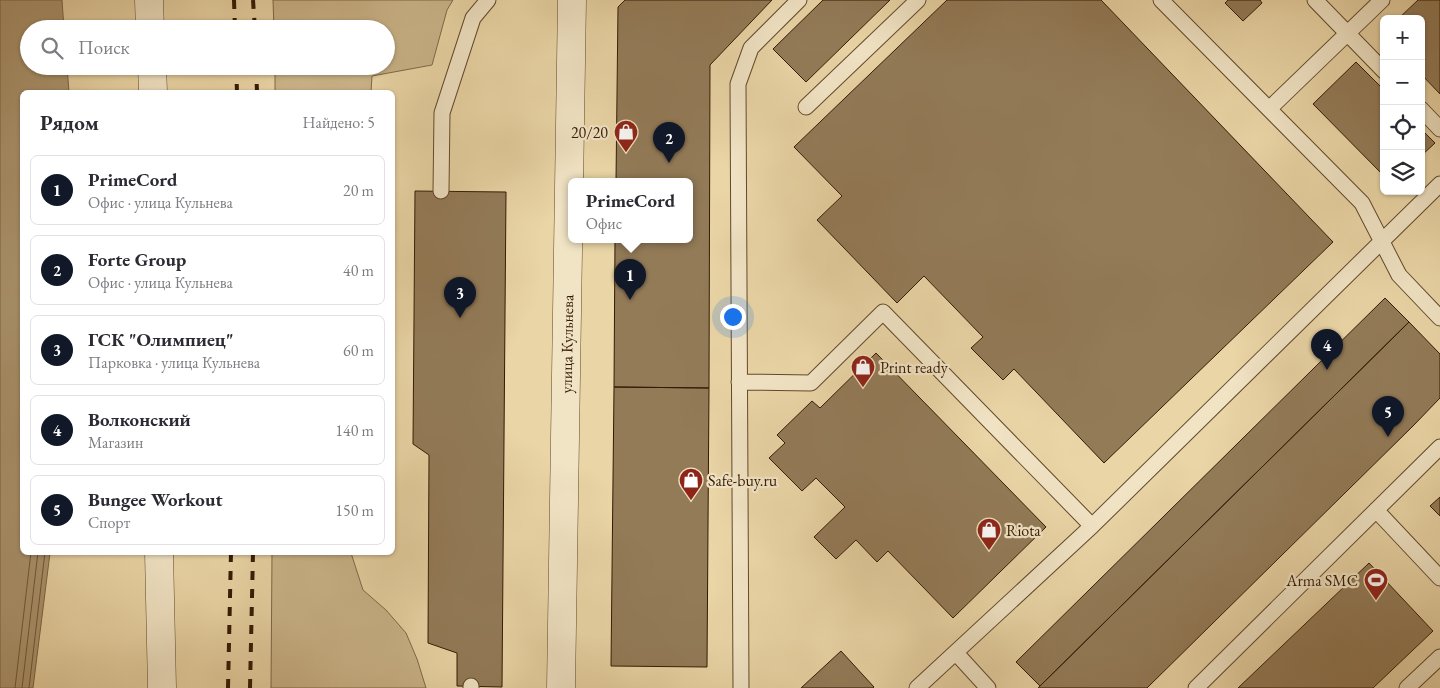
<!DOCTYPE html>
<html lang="ru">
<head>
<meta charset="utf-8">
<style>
	:root { --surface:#fff; --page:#f7f7f7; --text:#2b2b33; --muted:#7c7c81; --line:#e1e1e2; --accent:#111827 }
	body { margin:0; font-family:"EB Garamond",serif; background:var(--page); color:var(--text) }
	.controls { position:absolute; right:15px; top:15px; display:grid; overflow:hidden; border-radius:8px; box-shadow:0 1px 4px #0004 }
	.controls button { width:45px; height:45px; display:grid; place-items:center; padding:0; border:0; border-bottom:1px solid var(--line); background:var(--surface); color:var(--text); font:25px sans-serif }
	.you { position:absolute; left:732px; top:316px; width:18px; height:18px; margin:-12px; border:4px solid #fff; border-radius:50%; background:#1a73e8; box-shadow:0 0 0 8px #1a73e833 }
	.badge { display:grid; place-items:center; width:32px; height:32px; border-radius:50%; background:var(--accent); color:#fff; font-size:16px; font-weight:700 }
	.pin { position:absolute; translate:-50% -41px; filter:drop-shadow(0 1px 2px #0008) }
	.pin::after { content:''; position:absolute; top:26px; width:18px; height:15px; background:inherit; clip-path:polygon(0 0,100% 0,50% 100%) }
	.popup { position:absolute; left:568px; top:178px; width:125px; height:65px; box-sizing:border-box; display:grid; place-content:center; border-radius:8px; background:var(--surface); filter:drop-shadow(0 1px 4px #0005); font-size:16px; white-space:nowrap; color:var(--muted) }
	.popup b { font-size:19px; color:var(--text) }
	.popup::after { content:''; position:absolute; left:50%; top:100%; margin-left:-10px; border:10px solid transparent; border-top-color:var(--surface) }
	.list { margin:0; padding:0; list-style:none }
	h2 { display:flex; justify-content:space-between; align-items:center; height:65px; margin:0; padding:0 20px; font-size:21px }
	h2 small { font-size:16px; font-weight:400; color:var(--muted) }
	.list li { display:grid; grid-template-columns:32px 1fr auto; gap:15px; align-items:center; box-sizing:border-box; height:70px; margin:0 10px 10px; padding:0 10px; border:1px solid var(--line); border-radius:8px }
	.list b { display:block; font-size:19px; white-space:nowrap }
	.list p { margin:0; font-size:16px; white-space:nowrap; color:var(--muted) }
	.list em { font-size:16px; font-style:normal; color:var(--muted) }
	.icon { flex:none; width:28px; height:28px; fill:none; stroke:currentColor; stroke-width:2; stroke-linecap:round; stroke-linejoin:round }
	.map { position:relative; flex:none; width:1440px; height:688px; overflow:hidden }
	.search { position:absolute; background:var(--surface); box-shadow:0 1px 4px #0004; left:20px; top:20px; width:375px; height:55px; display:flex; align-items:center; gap:12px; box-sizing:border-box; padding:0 18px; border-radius:28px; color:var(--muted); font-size:19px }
	.panel { position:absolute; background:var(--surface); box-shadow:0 1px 4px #0004; left:20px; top:90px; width:375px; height:465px; border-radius:8px }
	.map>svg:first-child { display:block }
	.green { fill:#cbb58a; stroke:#806847 }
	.water { fill:#ac956f; stroke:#7c6444 }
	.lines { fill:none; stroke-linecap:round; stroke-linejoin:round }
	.shore { stroke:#70583a; stroke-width:1 }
	.building { fill:#937b58; stroke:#351a04 }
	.service-casing { stroke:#62492c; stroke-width:17 }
	.minor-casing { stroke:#62492c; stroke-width:29 }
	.tertiary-casing { stroke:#62492c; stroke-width:29 }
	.service { stroke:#f1e4c5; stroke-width:15 }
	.minor { stroke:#f1e4c5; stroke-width:28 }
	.tertiary { stroke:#f1e4c5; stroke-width:28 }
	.rail { stroke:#351a04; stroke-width:4; stroke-dasharray:9 9; stroke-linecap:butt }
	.labels { text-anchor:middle; stroke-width:4.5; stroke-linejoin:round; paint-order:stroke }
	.poi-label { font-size:16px; fill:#351a04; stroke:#f1e4c5; text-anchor:start }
	.street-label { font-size:16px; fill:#351a04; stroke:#f1e4c5 }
</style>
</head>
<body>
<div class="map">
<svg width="1440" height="688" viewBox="0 0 1440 688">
	<rect width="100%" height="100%" fill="#ead5a6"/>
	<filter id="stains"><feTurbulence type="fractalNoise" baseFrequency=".004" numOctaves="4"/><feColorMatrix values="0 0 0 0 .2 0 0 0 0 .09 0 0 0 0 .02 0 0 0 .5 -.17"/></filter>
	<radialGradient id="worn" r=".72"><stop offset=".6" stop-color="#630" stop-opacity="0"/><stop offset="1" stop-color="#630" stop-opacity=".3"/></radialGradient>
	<path class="green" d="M273,0h180l-6,10 -15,55 -60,11 -1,16h-96v-26h111v-37h-112z
		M272,553h79l12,37 23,20 20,23 11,26 9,29h-155z"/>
	<path class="water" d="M0,0h62l2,29h-35v37h38l2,26h-47v460l28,1 -17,135h-33z"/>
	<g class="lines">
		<path class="shore" d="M15,688l16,-136
			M22,688l16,-136
			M29,688l16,-136"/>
	</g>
	<path class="building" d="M625,0h147l-62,65 -1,323 -95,-1 1,-148h74v-58h-73l2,-174z
		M823,0h67l-84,82 -33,-33z
		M947,0h154l232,242 -229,221 -90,-94 -11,11 -32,-32 12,-11 -59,-61 -27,27 -80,-83 25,-24 -48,-49z
		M1228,0h32l2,3 -19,18 -18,-18z
		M1418,0h22v94l-19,-20v-55h-23z
		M1356,62l28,28v86l-71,-72z
		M1421,129l14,14 -14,13z
		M415,191l91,1 -4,495 -45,-1v-33l-29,-10 1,-188 -16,-11z
		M1385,298l24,24 -369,364 -24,-24z
		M1409,322l31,32v44l-27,28 -266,262h-109z
		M876,353l170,174 -93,91 -65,-67 -11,11 -21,-22 -20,19 -22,-22 31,-30 -29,-29 -14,13 -33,-33 16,-15 -8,-8 35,-34 8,7z
		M614,387l95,1 -2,279 -96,-1z
		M1440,497v19l-10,-10z
		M1369,563l64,68 -60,57h-135z
		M841,651l33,36 -1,1h-72z"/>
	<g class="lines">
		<defs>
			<path id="service" d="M1161,0l201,203 37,72 41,43
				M1315,0l69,71
				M806,107l112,-107
				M1269,109l113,-109
				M1421,109l19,20
				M441,191l1,-78 31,-95 15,-18
				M739,382l72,1 72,-71 209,214
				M1376,510l64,68
				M956,653l32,35
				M471,688v-2
				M741,688l-3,-604 13,-36 48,-48
				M917,688l175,-162 348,-342
				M1196,688l244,-241
				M1407,688l33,-31"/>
			<g id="minor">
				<path id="s1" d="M561,688l11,-688"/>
			</g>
			<path id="tertiary" d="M149,0l1,29
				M152,66l1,26
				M159,552l3,136"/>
		</defs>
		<use href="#service" class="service-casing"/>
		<use href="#minor" class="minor-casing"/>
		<use href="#tertiary" class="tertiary-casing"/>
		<use href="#service" class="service"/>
		<use href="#minor" class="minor"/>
		<use href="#tertiary" class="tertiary"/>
		<path class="rail" d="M234,0l1,29
			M253,0l2,29
			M236,66l1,26
			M256,66l1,26
			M228,688l3,-136
			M250,688l3,-136"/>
	</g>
	<defs>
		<symbol id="shop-pin" viewBox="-11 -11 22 30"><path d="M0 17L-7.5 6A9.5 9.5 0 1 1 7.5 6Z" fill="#8f2418" stroke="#f1e4c5"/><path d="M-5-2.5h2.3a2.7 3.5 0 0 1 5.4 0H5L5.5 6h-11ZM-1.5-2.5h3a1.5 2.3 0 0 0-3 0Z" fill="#fff"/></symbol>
		<symbol id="stadium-pin" viewBox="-11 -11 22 30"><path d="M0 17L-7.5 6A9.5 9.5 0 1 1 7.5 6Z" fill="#8f2418" stroke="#f1e4c5"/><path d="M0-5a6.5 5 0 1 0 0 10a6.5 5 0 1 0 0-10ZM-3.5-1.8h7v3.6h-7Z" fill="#fff"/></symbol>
	</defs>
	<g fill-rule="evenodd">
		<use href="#shop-pin" x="612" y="118" width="28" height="38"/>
		<use href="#shop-pin" x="849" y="353" width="28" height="38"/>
		<use href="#shop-pin" x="677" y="466" width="28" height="38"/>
		<use href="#shop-pin" x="975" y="516" width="28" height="38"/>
		<use href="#stadium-pin" x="1362" y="566" width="28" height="38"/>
	</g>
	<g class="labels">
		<g class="poi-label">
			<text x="608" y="138" text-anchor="end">20/20</text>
			<text x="880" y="373">Print ready</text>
			<text x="708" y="486">Safe-buy.ru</text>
			<text x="1006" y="536">Riota</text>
			<text x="1358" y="586" text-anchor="end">Arma SMC</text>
		</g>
		<g class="street-label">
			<text dy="6" stroke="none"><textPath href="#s1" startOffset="344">улица Кульнева</textPath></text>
		</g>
	</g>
	<rect width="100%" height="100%" filter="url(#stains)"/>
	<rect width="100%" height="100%" fill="url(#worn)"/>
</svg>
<div class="controls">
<button>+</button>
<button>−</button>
<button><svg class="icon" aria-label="locate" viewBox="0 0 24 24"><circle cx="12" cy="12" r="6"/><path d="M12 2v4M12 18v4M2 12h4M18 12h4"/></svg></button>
<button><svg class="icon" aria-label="layers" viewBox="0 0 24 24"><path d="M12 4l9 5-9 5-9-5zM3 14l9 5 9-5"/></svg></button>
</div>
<div class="you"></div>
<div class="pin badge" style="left:630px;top:300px">1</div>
<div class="popup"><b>PrimeCord</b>Офис</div>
<div class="pin badge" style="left:669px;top:163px">2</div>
<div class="pin badge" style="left:460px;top:318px">3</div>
<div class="pin badge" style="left:1327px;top:370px">4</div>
<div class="pin badge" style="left:1388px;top:437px">5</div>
<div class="search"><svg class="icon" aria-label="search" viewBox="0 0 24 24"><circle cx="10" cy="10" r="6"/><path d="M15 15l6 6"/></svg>Поиск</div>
<section class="panel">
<h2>Рядом<small>Найдено: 5</small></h2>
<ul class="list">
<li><span class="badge">1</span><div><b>PrimeCord</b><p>Офис · улица Кульнева</p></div><em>20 m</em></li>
<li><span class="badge">2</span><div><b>Forte Group</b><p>Офис · улица Кульнева</p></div><em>40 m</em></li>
<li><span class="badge">3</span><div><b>ГСК &quot;Олимпиец&quot;</b><p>Парковка · улица Кульнева</p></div><em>60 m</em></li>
<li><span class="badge">4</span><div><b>Волконский</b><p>Магазин</p></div><em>140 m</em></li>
<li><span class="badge">5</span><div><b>Bungee Workout</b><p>Спорт</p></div><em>150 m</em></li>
</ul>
</section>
</div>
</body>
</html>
